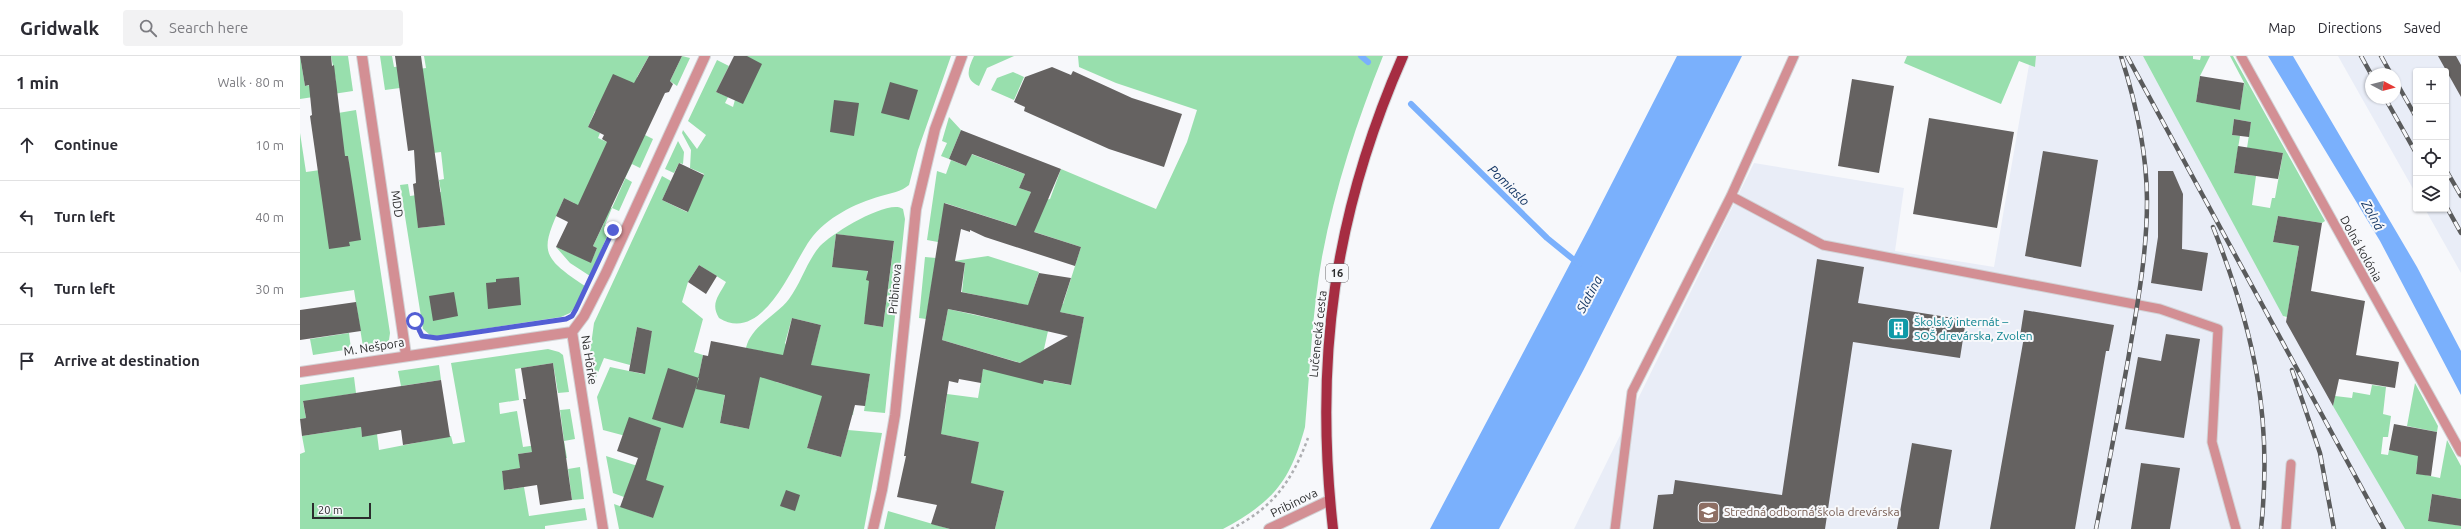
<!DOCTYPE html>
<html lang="en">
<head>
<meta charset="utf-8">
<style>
	:root { --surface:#fff; --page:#f2f2f3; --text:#2b2b33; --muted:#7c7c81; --line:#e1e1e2 }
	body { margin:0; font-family:Ubuntu,sans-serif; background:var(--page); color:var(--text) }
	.controls { position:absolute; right:12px; top:12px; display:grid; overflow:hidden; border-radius:4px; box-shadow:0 1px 3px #0004 }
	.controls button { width:36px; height:36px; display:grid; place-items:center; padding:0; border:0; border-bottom:1px solid var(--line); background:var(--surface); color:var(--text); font:20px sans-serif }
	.compass { position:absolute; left:2065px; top:12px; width:36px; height:36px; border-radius:50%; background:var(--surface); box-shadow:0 1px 3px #0004; rotate:97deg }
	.scale { position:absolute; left:12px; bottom:10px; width:59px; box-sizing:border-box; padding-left:4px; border:2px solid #2b2c2d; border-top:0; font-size:11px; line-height:14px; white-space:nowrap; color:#2b2c2d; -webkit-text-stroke:3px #f7f8fb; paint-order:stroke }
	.stop { position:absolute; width:12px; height:12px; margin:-9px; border:3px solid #535ed4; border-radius:50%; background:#fff }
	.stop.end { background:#535ed4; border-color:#fff; box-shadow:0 1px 4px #0008 }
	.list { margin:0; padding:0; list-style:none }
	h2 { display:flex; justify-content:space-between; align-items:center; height:52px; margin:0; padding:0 16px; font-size:17px }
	h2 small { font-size:13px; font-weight:400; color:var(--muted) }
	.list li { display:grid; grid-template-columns:26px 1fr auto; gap:12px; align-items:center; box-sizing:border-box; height:72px; padding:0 16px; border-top:1px solid var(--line) }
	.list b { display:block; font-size:15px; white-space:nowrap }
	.list em { font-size:13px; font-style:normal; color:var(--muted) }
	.icon { flex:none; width:22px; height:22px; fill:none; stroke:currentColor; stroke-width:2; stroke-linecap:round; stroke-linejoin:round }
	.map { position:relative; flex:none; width:2161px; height:473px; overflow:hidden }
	header { display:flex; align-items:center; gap:24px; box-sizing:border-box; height:56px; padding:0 20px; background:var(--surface); border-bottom:1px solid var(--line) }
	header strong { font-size:19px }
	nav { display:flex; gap:22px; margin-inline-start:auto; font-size:14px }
	.search { width:280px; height:36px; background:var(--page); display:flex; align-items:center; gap:10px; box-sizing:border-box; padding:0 14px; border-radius:4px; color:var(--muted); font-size:15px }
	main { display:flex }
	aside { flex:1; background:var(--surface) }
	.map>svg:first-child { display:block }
	.built { fill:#e9edf7; fill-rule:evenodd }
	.green { fill:#98dfad; fill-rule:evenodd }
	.water { fill:#7ab0fc }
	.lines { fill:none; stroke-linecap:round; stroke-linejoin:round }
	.stream { stroke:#7ab0fc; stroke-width:6 }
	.building { fill:#656261; fill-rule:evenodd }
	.service-casing { stroke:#d2d3d6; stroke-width:11 }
	.minor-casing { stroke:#d2d3d6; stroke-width:12 }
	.primary-casing { stroke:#d2d3d6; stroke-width:12 }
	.path { stroke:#aeafb2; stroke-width:2.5; stroke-dasharray:3 3; stroke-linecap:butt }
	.service { stroke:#d38f94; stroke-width:9 }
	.minor { stroke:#d38f94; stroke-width:10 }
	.primary { stroke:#a62d42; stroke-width:10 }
	.rail-casing { stroke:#5a5b5c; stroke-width:4.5 }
	.rail { stroke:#f7f8fb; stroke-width:3; stroke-dasharray:9; stroke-linecap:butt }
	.route { stroke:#535ed4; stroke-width:5 }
	.labels { text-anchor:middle; stroke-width:4; stroke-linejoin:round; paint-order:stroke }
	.shield { fill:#f7f8fb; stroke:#68696b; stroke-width:1 }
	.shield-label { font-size:11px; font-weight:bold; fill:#2b2c2d }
	.street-label { font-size:12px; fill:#2b2c2d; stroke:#f7f8fb }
	.culture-label { font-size:12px; fill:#0d838f; stroke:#f7f8fb; text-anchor:start }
	.education-label { font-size:12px; fill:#785e54; stroke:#f7f8fb; text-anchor:start }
	.water-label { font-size:13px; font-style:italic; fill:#113463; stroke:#f7f8fb }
</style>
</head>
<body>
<header>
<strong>Gridwalk</strong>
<div class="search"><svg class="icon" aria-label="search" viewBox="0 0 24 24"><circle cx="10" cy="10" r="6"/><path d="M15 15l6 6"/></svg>Search here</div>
<nav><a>Map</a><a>Directions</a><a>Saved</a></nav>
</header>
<main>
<aside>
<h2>1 min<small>Walk · 80 m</small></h2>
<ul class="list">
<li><svg class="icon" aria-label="ahead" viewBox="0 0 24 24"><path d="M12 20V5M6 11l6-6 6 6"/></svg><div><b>Continue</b></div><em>10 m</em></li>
<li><svg class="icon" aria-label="left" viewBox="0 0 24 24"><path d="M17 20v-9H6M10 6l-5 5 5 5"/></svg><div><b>Turn left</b></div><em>40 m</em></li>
<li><svg class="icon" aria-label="left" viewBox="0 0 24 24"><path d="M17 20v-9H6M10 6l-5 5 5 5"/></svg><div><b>Turn left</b></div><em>30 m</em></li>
<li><svg class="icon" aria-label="arrive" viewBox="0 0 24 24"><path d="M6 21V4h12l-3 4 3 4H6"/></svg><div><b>Arrive at destination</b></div></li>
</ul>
</aside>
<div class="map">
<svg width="2161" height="473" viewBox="0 0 2161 473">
	<rect width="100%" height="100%" fill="#f7f8fb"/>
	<path class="built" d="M1736,0h107l147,272 115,201h-831l180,-366 150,25 -9,63 99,16 35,-202 6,2z
		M2038,0h123v217l-36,-64h21v-138h-30v123zM2071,18h24v24h-24z"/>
	<path class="green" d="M0,0l5,30 31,-5 -5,-25h17l5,35 -53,8z
		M80,0h12l2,11 10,-1 1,5 21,-3 -2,-12h225l-12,21 8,58 8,4 -13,29 -8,-4 -7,14 7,4 -13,29 -7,-3 -7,17 6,2 -21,49 -20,-13 -14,-16 35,15 6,-14 -4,-2 11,-23 -32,-15 2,-5 -10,-5c-22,51 -28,56 21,88l-10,21 -5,6 -9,4 -124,19 -7,-1 -7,-6 -23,-144 8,-1 2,12 7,-1 1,33 27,-3 -2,-12h-3l-3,-20 4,-1 -2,-12 5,-1 -3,-27 -8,1 -33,-65 -15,2zM295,55l50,24 -38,7 -9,-4 2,-5 -12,-6zM297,110l28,13 -13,29 -12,-6z
		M382,0l8,2 -13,28 -7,-5z
		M447,0h204l-33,94 -9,35c-8,7 -18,8 -28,11 -27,8 -54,21 -71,44 -18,25 -47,105 -91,78 -9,-15 0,-22 7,-36l-27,-17 -11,17 -6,20 21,17 -9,33 9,3 -4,20 26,19 -5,29 29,6 15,-77 -18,-4c5,-22 30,-32 43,-49 12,-16 18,-38 31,-53 11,-12 69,-48 83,-37l2,10 -20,194 -21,-2 6,-37 -16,31 -1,10 -16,-5 -3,9 -17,-5 -10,34 34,9 7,-27 34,3 -18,96h-245l-5,-25 39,14 -29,-21 -11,-4 -7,-37 38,12 10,-16 2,-8 -53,-14 -6,-33 13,-30 33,7 9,-43 -15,-4 -7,38 -26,-7 -9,22 -4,2 -2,-22 5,-37 68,-147 9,5 -9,19 25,12 17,-38 -14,-6 1,-18 -9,-17 1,-3 14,19 9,-14 -18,-14 29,-61 12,6 -13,26 12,5 -3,6 8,4zM536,178l58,8 -11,85 -19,-3 7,-43 -4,-1 1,-14 -36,1zM492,262l29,7 -17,65 -28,-8 11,-35 -2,-4z
		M674,0h40l-27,12 -8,18c-15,-7 -11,-17 -5,-30z
		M778,0h305c-26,65 -48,132 -61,201 -10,56 -12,113 -17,170 -15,55 -32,75 -82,102h-228l9,-38 -36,-8 11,-41 -53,-11 3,-23 16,2 2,-16 31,4 5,-29 87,16 14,-68 -122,-25 3,-29 -11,-2 34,-5 51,16 -7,22 31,10 18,-57 -136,-44 -7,39 -11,-2 10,-69 9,3 5,-14 15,6 5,-12 54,20 -6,14 12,4 -4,10 23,-3 11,-30 95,40 31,-67 10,-32 -81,-27 -37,-16z
		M1607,0h129l-1,11 -16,-6 -18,43 -97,-41z
		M1843,0h50v3l7,1 1,-4h9l-10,20 -4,26 44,7 4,-26 5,9 -19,-36h3l92,165 -3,2 -44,-7 -5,26 26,4 -12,71 -4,-1zM1934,63l17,3 -4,26 36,5 -8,45h-3l-2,10 -18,-3 4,-29 -22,-3 6,-37 -8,-1z
		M713,16l11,5 -10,23 -23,-10 6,-12z
		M56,54l34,223 -1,7 -4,4 -22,3 -9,-57 -54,8v-165l6,39 43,-6 -1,-10h-4l-6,-43z
		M649,61l12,13 -12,29 -8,-3 6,-13 -5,-2z
		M378,85l6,11 -1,12 -4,-1 -5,10 -9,-4z
		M625,201l11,1 -10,61 -7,-1z
		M648,253l100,22 -6,27 -15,7 -85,-25z
		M49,277l2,16 -38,6 -3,-16z
		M248,293l11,3 4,3 6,37 -11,1 -5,-30 -38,6 4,31 -20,3 1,11 17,-3 6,36 41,-6 -4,-31 10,-1 5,30 -11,2 3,17 -27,4 -1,-11 -21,3 3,14 -19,4 3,18 19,-3 5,29 56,-8 2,12 -42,6v3h-245v-75l5,-2 -3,-16 59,-9 1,9 15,-2 2,16 72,-14 2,8 12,-2 -14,-79z
		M139,309l2,15 -40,6 -3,-15z
		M54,321l2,16 -53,9 3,16 -6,1v-34z
		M2115,327l23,43 -1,6 -30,-6z
		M2072,329l14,2 -3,27 8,2 -3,21h-5l-2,17 7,1 1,-5 41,7 -13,7 -1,9 24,5 7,-38 14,26v33l-29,-5 -4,26 33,6v3h-56l-72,-123 2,-10 17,2 1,-6 17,3z
		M280,411l4,32 -12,1 -4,-31z
		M588,455l62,18h-66z"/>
	<path class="water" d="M1377,0h65l-158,313 -85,160h-69l160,-303z
		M1968,0h25l124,211 44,84v44l-81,-154z"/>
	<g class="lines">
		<path class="stream" d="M1061,0l7,6
			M1111,48l136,134 32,26"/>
	</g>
	<path class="building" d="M0,0h31l1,10 2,-1 11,91h3l13,84 -12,2 1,4 -21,3 -19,-133 2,-1 -3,-30 -4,1z
		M95,0h26l24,169 -27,3 -5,-44 3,-1 -2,-33 -6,1z
		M349,0h33l-12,25 3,3 -4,8 -4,1 -72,153 4,2 -6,15 -35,-16 12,-25 -12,-6 8,-18 14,7 29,-63 -5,-3 2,-4 -16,-8 25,-53 21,9z
		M434,0h13l15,8 -19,40 -27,-12z
		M2138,0h18l5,9v32z
		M752,11l19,8 2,-4 59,27 50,16 -18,53 -55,-18 -85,-38 1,-4 -11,-5 11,-25z
		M1900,20l44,7 -4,27 -44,-8z
		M1552,23l42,7 -15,87 -41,-7z
		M590,26l28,8 -9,30 -28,-7z
		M534,44l25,3 -5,33 -24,-4z
		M1629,62l85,14 -17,96 -84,-14z
		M1934,63l17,3 -2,15 -17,-2z
		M661,74l100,39 -27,63 47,15 -6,19 -90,-29 -15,-7v2l-9,-3 -6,32 10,2 -4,29 67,13 11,-32 32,5 -11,34 24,5 -13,68 -27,-5 -1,4 -60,-15 -2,14 -22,-4 -1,4 -9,-2 -8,53 38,8 -8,41 33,8 -9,38h-45l-19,-5 6,-19 -40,-8 9,-41h-2l40,-253 72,23 15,-34 -12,-4 6,-14 -53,-20 -6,12 -17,-7zM648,253l25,5 95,22 -48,27 -78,-23z
		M1938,90l45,7 -5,26 -44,-6z
		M1743,95l55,9 -17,107 -56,-11z
		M379,107l25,12 -16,37 -26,-12z
		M1858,115h15l10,23 -1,55 26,4 -6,38 -51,-8 7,-46z
		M1978,160l44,7 -11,68 54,10 -9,54 43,7 -4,26 -56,-9 -6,27 -47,-84 13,-76 -26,-4z
		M536,178l58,7 -11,86 -19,-3 5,-43 -3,-1 2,-9 -36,-4z
		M1517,203l47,8 -6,36 108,17 -6,38 -107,-16 -28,187h-172l5,-34 15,-1 2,-14 107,15z
		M399,209l18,11 -11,18 -18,-12z
		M219,221l2,28 -33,4 -2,-26 10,-1v-3z
		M154,236l4,24 -25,5 -4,-25z
		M56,246l5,29 -61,9v-30z
		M1724,254l90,15 -5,26h-3l-31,178h-85l34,-192 -4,-1z
		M492,262l29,7 -10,40 59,9 -5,32 -10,-1 -14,52 -34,-9 15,-52 -62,-19 -11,52 -29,-6 5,-28 -29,-6 7,-34 5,1 3,-15 72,14z
		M337,271l15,4 -7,43 -16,-3z
		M1866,278l34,5 -16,99 -59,-9 13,-72 23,4z
		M253,307l19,137 -32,5 -3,-20 -33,5 -2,-19 18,-3 -2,-14 14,-2 -9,-53h3l-5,-31z
		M368,312l31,10 -16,50 -31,-9z
		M141,324l9,57 -47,8 -2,-15 -39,7 -1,-10 -59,9 -2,-17 6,-1 -3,-17z
		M329,361l32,11 -15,52 18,6 -11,32 -33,-11 18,-49 -21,-7z
		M2094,368l43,8 -6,44 -15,-2 2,-18 -29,-6z
		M1612,387l40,7 -13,79h-42z
		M1841,407l39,5 -10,61h-39z
		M486,434l14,5 -5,16 -15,-5z
		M2132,438l29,5v27l-33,-5z"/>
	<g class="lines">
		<defs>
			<path id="service" d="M1941,0l220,396
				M1431,140l92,49 337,64 58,20 -6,113 24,87
				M1315,473l17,-137 99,-196 63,-140
				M1986,473l5,-65"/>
			<path id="minor" d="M62,0l44,299
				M0,316l272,-40
				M303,473l-31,-197 12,-16 22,-43 99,-217
				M573,473l9,-39 13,-75 21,-206 19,-80 27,-73
				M969,473l61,-29"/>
			<path id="primary" d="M1033,473c-19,-170 1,-316 70,-473"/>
		</defs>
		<use href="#service" class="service-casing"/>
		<use href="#minor" class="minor-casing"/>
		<use href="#primary" class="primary-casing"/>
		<path class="path" d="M118,275l9,7
			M931,473c42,-21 61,-48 77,-91"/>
		<use href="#service" class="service"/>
		<use href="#minor" class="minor"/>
		<use href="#primary" class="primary"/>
		<defs>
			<path id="rail" d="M1827,0l257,473
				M2061,0l10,18
				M2081,0l10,18
				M2095,24l21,37
				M2085,42l31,55
				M2146,114l15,26
				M2146,150l15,27
				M1913,171c41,104 60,190 48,302
				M1992,314l28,83 14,76
				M1796,473c11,-56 22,-113 32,-169 9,-53 19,-105 19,-159 0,-49 -11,-98 -26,-145"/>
		</defs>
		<use href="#rail" class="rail-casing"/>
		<use href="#rail" class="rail"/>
	</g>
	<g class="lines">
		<path class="route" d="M115,265l7,15 15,2 129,-19 6,-3 4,-7 37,-79"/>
	</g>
	<defs>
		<symbol id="building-square" viewBox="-11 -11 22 22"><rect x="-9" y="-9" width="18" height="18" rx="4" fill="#0f9aa8" stroke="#f7f8fb"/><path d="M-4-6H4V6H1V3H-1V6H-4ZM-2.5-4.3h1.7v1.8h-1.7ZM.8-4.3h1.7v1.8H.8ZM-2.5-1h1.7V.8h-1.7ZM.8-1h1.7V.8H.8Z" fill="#fff"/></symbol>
		<symbol id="school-square" viewBox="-11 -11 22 22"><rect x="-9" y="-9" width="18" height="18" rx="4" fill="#8d6e63" stroke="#f7f8fb"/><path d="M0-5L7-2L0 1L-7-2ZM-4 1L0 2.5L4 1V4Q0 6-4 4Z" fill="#fff"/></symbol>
	</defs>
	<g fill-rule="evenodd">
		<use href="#building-square" x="1586" y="260" width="25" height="25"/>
		<use href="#school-square" x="1396" y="444" width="25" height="25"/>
	</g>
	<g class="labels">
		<rect class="shield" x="1026" y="208" width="22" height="18" rx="3"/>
		<g class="shield-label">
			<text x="1037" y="221">16</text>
		</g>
		<g class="street-label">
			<text transform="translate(97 148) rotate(82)" y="4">MDD</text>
			<text transform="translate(2061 193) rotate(61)" y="4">Dolná kolónia</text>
			<text transform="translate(595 233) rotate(-85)" y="4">Pribinova</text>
			<text transform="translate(1018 278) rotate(-84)" y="4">Lučenecká cesta</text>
			<text transform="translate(74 291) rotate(-9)" y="4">M. Nešpora</text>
			<text transform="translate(289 304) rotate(81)" y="4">Na Hôrke</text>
			<text transform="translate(994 447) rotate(-26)" y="4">Pribinova</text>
		</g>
		<g class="culture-label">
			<text x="1614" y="270">Školský internát –<tspan x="1614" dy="14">SOŠ drevárska, Zvolen</tspan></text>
		</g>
		<g class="education-label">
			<text x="1424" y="460">Stredná odborná škola drevárska</text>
		</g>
		<g class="water-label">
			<text transform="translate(1209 129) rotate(44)" y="5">Pomiaslo</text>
			<text transform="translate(2073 159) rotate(61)" y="5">Zolná</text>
			<text transform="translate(1289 238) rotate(-62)" y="5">Slatina</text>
		</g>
	</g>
</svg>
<div class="controls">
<button>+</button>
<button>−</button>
<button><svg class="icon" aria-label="locate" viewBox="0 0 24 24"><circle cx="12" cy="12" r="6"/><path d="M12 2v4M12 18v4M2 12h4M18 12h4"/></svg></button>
<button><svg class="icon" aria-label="layers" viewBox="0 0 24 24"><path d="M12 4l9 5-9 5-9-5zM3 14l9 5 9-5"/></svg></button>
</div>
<svg class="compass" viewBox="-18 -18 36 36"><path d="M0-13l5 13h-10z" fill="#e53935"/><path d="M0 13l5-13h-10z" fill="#7c7c81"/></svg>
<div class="scale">20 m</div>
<div class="stop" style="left:115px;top:265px"></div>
<div class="stop end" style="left:313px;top:174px"></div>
</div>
</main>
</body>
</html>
